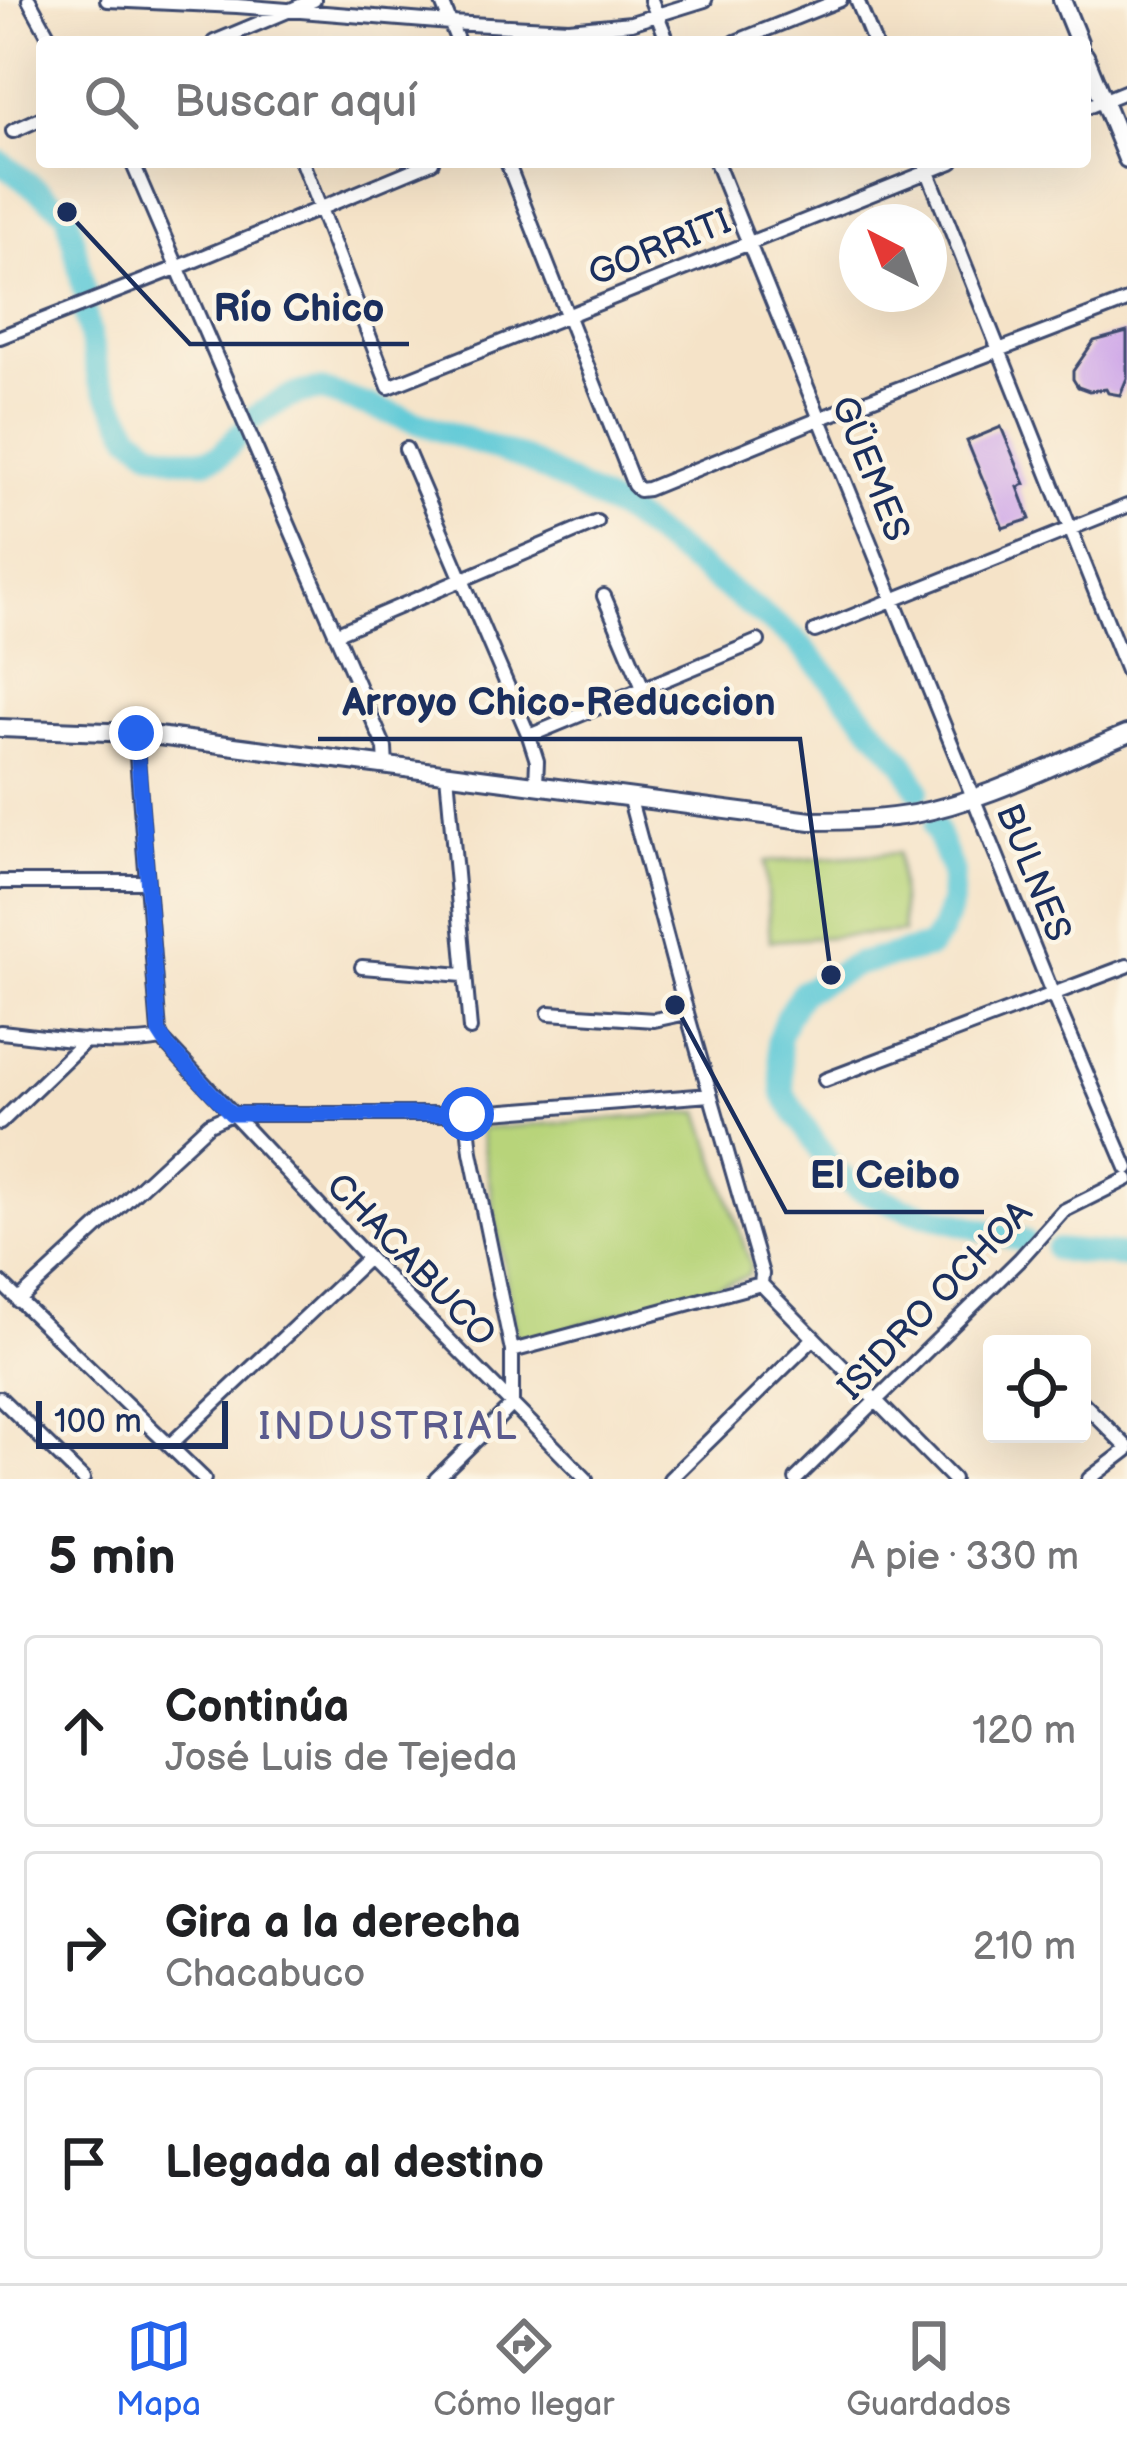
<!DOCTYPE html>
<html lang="es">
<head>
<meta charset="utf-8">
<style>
	:root { --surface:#fff; --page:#f2f2f2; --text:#202124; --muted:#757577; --line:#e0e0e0; --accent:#2563eb }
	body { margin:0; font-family:"Balsamiq Sans",sans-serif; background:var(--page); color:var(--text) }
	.controls { position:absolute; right:36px; bottom:36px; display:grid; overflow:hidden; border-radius:12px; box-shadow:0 12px 48px #0002 }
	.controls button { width:108px; height:108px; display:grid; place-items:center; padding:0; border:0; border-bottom:3px solid var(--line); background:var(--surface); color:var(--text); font:60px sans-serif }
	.compass { position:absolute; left:839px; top:204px; width:108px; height:108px; border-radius:50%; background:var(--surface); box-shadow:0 12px 48px #0002; rotate:318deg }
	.scale { position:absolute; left:36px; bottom:30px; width:192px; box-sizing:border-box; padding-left:12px; border:6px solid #1b2f5e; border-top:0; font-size:33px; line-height:42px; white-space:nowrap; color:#1b2f5e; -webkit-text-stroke:9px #fcf5e5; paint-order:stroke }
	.stop { position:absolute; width:36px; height:36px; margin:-27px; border:9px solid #2563eb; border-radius:50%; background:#fff }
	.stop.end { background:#2563eb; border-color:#fff; box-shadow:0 3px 12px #0008 }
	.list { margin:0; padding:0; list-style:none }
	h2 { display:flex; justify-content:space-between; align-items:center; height:156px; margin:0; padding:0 48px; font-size:51px }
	h2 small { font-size:39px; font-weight:400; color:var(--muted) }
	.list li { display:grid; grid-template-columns:78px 1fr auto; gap:36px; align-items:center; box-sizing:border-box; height:192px; margin:0 24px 24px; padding:0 24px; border:3px solid var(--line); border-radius:12px }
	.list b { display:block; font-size:45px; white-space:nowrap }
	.list p { margin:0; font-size:39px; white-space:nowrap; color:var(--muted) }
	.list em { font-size:39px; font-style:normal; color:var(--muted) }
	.icon { flex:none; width:66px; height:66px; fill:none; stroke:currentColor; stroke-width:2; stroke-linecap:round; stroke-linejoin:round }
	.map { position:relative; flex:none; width:1127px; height:1479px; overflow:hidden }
	.search { position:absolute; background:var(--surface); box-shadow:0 12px 48px #0002; left:36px; right:36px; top:36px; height:132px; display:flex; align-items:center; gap:30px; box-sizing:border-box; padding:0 42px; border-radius:12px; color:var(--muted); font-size:45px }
	.sheet { height:804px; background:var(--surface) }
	nav { display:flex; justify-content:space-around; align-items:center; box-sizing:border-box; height:168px; border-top:3px solid var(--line); background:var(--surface); font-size:33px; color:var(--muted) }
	nav a { display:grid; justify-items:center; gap:6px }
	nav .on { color:var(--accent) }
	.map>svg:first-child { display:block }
	.green { fill:#b8d47a; stroke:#6a826c; stroke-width:3 }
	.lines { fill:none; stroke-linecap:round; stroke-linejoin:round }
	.river { stroke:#5dc9d7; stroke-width:24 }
	.building { fill:#d1ace8 }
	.street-casing { stroke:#3c4a6e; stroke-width:18 }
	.secondary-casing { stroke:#3c4a6e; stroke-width:22 }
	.street { stroke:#fff; stroke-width:12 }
	.secondary { stroke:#fff; stroke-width:16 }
	.route { stroke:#2563eb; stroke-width:15 }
	.labels { text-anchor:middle; stroke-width:9; stroke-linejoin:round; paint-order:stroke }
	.street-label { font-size:36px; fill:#1b2f5e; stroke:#fcf5e5 }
	.neighbourhood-label { font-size:39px; letter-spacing:3px; fill:#5b5b8e; stroke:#fcf5e5 }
	.leader { fill:none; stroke:#1b2f5e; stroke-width:4.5 }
	.callout-dot { fill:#1b2f5e; stroke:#fcf5e5; stroke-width:4.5 }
	.callout-label { font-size:39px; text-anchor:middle; font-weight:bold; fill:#1b2f5e; stroke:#fcf5e5; stroke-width:9; stroke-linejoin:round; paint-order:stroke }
</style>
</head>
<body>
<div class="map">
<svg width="1127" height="1479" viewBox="0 0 1127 1479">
	<rect width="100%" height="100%" fill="#fcf5e5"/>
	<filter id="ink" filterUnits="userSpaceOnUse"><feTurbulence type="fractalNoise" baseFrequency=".00833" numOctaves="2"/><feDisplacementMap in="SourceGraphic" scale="24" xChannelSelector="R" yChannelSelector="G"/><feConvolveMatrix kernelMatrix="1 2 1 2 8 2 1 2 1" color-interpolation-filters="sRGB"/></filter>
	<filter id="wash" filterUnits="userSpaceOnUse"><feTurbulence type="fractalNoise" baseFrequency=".004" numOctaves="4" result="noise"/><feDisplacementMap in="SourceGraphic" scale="48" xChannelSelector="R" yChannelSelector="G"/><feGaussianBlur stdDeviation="2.7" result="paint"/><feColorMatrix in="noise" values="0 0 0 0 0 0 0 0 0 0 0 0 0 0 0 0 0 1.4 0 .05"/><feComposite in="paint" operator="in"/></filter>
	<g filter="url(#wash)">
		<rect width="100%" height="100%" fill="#f5e3c8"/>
		<path class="green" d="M898,853l5,79 -133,9 -5,-79z
			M700,1112l51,154 -3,9 -10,5 -221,63 -37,-214z"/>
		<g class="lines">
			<path class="river" d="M0,162l67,50 17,78
				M85,313l14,66 33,56 21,16 24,7 29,2 14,-5 21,-22
				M254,418c21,-14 41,-28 68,-28l203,69 103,56 168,125 107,122 15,27
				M935,828l17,43 -1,33 -10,28 -12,15 -72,17 -55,28 -15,24 -9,24 6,55 47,72 25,21 50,21 118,32
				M1057,1250l70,6"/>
		</g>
		<g id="blocks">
			<path class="building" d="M1127,332v46l-7,17 -12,-2 -2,-4 -17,2 -11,-4 -5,-8v-8l21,-30z
				M1001,427l24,57 -7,3 12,32 -27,9 -36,-87z"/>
		</g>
	</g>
	<g filter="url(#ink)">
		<use href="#blocks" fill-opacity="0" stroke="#3c4a6e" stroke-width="3"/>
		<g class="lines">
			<defs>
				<path id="street" d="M29,0l23,42
					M107,0l130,6 213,17 119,6 62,-6 74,-23
					M441,0l17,42
					M651,0l17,42
					M857,0l17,42
					M214,42l100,-42
					M735,42l105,-42
					M1085,108l42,-17
					M13,131l29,-13
					M132,162l253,586 1,19
					M302,162l87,225 563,-225
					M507,162l127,323 5,5 9,-1 171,-70 308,-118
					M716,162l337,833 74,173
					M924,162l203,509
					M0,337l179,-70 253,-105
					M406,449l123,287 8,25 -1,23
					M604,596l39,92
					M815,631l312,-125
					M335,634l262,-112
					M135,733l24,299 3,7 206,219 218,221
					M529,736l229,-95
					M447,774l23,255
					M629,796l58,217 75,261 -1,10 192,195
					M0,882h146
					M362,967l101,8
					M549,1013l105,7 33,-7
					M0,1032c50,5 112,16 162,7
					M825,1080l302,-114
					M0,1123l86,-83
					M0,1282l204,197
					M18,1301l191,-177 22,-10h236l243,-19
					M512,1351l249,-67
					M0,1398l83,81
					M1082,1402l45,45
					M170,1445l198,-187
					M436,1479l76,-74v-54l-41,-199 -4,-38
					M670,1479l143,-140
					M796,1479l224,-220 43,-48 64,-32
					M1089,1479l38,-29"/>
				<path id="secondary" d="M1062,0l17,42
					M1085,56l42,103
					M0,728l135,5 676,88c34,0 69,-1 103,-7 74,-14 144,-52 213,-80"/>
			</defs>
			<use href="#street" class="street-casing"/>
			<use href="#secondary" class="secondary-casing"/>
			<use href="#street" class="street"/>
			<use href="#secondary" class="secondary"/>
		</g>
	</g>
	<g class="lines" filter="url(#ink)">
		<path class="route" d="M136,733l23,299 9,14 63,68h236"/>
	</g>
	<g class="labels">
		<g class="street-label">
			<text transform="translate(659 246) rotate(-22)" y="13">GORRITI</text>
			<text transform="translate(872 468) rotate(68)" y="13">GÜEMES</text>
			<text transform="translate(1035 872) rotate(68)" y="13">BULNES</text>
			<text transform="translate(412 1259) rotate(46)" y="13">CHACABUCO</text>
			<text transform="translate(934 1299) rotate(-46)" y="13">ISIDRO OCHOA</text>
		</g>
		<g class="neighbourhood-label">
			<text x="389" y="1439">INDUSTRIAL</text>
		</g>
	</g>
	<path class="leader" d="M67 212L190 344H409M831 975L800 739H318M675 1005L786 1212H984"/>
	<g class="callout-dot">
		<circle cx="67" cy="212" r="12"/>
		<circle cx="831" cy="975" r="12"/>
		<circle cx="675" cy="1005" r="12"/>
	</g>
	<g class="callout-label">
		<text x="299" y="321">Río Chico</text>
		<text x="559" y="715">Arroyo Chico-Reduccion</text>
		<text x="885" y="1188">El Ceibo</text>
	</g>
</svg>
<div class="controls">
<button><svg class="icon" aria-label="locate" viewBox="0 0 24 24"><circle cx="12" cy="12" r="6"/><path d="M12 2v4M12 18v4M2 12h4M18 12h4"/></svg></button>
</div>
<svg class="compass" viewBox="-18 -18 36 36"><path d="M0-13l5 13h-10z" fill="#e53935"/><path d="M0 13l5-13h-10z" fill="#757577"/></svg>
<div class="scale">100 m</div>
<div class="stop" style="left:467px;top:1114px"></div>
<div class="stop end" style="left:136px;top:733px"></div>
<div class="search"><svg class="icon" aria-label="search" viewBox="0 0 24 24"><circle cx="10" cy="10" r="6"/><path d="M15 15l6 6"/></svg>Buscar aquí</div>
</div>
<section class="sheet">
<h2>5 min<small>A pie · 330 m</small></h2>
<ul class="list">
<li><svg class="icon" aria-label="ahead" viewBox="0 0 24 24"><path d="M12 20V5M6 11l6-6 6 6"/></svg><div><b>Continúa</b><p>José Luis de Tejeda</p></div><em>120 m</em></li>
<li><svg class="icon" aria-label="right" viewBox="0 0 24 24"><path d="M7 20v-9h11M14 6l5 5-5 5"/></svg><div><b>Gira a la derecha</b><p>Chacabuco</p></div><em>210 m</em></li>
<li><svg class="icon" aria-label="arrive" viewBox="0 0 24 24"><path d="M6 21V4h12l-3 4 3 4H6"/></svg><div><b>Llegada al destino</b></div></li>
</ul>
</section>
<nav>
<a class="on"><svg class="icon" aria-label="map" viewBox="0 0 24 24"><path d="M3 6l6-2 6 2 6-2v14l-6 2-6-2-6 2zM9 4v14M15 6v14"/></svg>Mapa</a>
<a><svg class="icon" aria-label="directions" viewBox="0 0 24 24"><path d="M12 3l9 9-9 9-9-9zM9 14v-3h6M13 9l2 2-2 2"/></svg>Cómo llegar</a>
<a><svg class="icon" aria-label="saved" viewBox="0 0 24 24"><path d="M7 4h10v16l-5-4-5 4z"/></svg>Guardados</a>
</nav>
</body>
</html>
